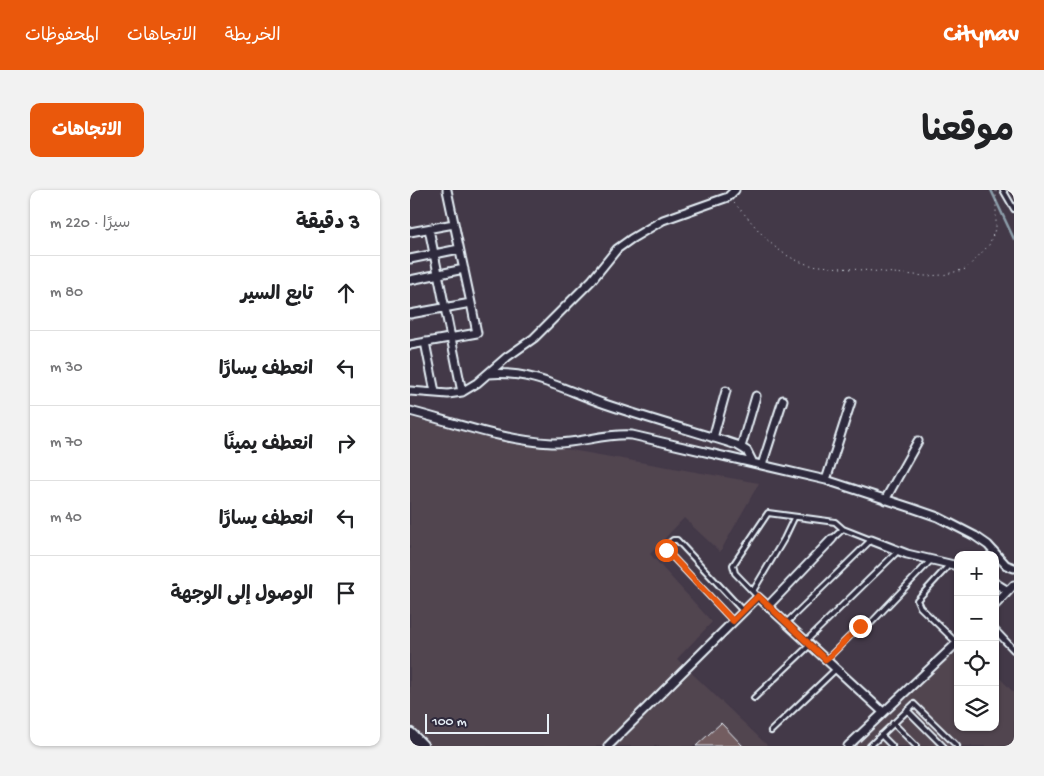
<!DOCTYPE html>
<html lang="ar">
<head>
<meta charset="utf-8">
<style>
	:root { --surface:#fff; --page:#f2f2f2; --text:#202124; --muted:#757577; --line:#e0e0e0; --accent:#ea580c }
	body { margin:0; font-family:"Gochi Hand","Playpen Sans Arabic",sans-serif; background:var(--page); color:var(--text); direction:rtl }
	.controls { position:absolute; right:15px; bottom:15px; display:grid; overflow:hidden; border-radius:10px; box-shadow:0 1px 4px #0004 }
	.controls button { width:45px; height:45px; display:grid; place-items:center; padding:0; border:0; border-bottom:1px solid var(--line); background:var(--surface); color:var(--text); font:25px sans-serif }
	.scale { position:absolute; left:15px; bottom:12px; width:124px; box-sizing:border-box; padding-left:5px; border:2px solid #e8f1f8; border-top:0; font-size:14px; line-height:18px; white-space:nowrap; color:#e8f1f8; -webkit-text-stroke:4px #2f2a3d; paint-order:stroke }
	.stop { position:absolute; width:15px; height:15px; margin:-11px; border:4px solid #ea580c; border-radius:50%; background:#fff }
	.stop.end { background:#ea580c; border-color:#fff; box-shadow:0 1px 5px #0008 }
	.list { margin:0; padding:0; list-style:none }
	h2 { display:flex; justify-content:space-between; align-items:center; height:65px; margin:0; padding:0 20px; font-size:21px }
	h2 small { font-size:16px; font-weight:400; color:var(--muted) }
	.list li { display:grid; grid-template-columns:32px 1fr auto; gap:15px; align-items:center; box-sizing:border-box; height:75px; padding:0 20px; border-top:1px solid var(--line) }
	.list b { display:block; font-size:19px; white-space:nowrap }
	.list em { font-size:16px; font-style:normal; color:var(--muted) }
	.icon { flex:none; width:28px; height:28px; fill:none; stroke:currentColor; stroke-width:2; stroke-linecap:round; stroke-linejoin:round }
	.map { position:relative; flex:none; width:604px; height:556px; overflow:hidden; direction:ltr; border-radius:10px }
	header { display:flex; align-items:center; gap:30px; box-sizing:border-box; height:70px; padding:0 25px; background:var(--accent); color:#fff }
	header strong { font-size:24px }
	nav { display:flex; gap:28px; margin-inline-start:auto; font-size:18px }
	.intro { display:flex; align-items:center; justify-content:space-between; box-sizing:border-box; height:120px; padding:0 30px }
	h1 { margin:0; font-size:35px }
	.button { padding:12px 22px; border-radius:10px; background:var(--accent); color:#fff; font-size:18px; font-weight:700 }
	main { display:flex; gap:30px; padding:0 30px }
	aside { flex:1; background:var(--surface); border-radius:10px; box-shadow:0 1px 4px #0004 }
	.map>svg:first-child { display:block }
	.built { fill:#514450 }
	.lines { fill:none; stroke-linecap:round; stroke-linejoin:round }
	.stream { stroke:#8c9eaa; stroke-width:2.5 }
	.building { fill:#735d61; stroke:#e8f1f8 }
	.service-casing { stroke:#e8f1f8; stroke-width:8 }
	.pedestrian-casing { stroke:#e8f1f8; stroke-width:9 }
	.minor-casing { stroke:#e8f1f8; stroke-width:11 }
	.primary-casing { stroke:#e8f1f8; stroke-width:15 }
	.path { stroke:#e8f1f8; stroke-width:1; stroke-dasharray:1 4; stroke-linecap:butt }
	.service { stroke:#2f2a3d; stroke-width:4 }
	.pedestrian { stroke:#2f2a3d; stroke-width:5 }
	.minor { stroke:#2f2a3d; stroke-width:7 }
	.primary { stroke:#2f2a3d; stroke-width:11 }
	.route { stroke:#ea580c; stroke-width:6 }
</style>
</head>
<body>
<header>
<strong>Citynav</strong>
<nav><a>الخريطة</a><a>الاتجاهات</a><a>المحفوظات</a></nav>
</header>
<div class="intro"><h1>موقعنا</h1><a class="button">الاتجاهات</a></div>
<main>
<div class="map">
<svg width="604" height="556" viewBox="0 0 604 556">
	<rect width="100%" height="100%" fill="#433948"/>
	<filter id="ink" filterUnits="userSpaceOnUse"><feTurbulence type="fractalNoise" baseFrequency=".02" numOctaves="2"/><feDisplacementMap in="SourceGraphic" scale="10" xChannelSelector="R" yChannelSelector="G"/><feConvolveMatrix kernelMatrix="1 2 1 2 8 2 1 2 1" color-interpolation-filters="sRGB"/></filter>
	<g filter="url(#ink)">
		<path class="built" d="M0,228l161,32 188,33 -39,69 -36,-34 -34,36 62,68 -35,37 91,87h-358z
			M548,459v78h37v-54l19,20v53h-159z"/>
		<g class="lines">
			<path class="stream" d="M581,0l23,49"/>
		</g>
		<path class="building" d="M311,533l22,23h-47z"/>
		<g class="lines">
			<defs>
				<path id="service" d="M593,0l11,19
					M422,349l11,-10
					M540,374l-33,36 3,7 37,36
					M343,401l31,-52 10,-21
					M348,407l-23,-24 -2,-8 35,-52 67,9 8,7 28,11 -84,82
					M323,431l-67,-71v-4l7,-6h4l66,71
					M397,450l91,-89
					M416,470l35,-35 10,-2 60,-63
					M344,508l56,-53
					M497,520l36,36
					M483,533l23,23
					M361,541l65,-62
					M471,545l11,11
					M460,556l44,-42 43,42"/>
				<path id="pedestrian" d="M585,440l19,20"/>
				<path id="minor" d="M37,0l24,113
					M19,39l33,163
					M0,42l44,-8
					M0,69l49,-10
					M0,90l54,-11
					M0,124l61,-11 6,30 -67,12
					M15,152l10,50
					M78,184c44,-4 76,16 117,30 44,15 88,27 132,41l10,6 6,12
					M0,201l38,3 14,-2 15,-9 30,-26 27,-19 58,-58 25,-31 14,-10 32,-19 65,-23 7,-7
					M0,221c46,12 95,30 142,32 28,1 51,-10 80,-8l194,45 86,28 26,9 37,19 13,9 18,20 8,3
					M303,248l13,-47
					M331,257l15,-51
					M352,275l21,-65
					M416,290l25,-78
					M475,310l33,-59
					M461,350l36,14 51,12
					M585,393l13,8
					M359,415l63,-66
					M585,415l19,-20
					M198,556l150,-149 125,115
					M438,556l110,-104"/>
				<path id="primary" d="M0,544l12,12"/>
			</defs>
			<use href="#service" class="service-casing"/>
			<use href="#pedestrian" class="pedestrian-casing"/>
			<use href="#minor" class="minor-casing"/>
			<use href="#primary" class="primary-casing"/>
			<path class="path" d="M324,13c27,27 37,51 76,62l115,11 18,-1 23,-6 23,-24 7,-18v-37"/>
			<use href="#service" class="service"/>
			<use href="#pedestrian" class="pedestrian"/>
			<use href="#minor" class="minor"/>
			<use href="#primary" class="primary"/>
		</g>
	</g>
	<g class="lines" filter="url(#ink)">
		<path class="route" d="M256,360l67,71 25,-25 68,64 34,-34"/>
	</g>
</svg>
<div class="controls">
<button>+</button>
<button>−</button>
<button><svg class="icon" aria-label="locate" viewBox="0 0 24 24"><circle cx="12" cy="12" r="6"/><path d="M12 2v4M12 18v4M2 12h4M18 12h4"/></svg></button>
<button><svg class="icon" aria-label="layers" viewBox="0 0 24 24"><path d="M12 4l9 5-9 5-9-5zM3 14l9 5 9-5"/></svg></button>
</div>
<div class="scale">100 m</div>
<div class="stop" style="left:256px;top:360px"></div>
<div class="stop end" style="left:450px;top:436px"></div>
</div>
<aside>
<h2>3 دقيقة<small>سيرًا · 220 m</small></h2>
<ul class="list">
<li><svg class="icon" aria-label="ahead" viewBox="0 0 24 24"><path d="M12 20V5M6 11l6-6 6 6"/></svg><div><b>تابع السير</b></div><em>80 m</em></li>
<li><svg class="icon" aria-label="left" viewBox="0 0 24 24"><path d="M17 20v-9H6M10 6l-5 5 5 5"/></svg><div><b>انعطف يسارًا</b></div><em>30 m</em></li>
<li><svg class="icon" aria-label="right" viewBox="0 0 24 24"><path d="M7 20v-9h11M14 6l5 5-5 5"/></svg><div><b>انعطف يمينًا</b></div><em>70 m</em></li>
<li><svg class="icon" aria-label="left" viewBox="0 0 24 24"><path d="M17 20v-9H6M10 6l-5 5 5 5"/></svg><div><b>انعطف يسارًا</b></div><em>40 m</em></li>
<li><svg class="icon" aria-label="arrive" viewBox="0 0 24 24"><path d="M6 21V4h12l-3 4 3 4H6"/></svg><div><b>الوصول إلى الوجهة</b></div></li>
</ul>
</aside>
</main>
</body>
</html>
